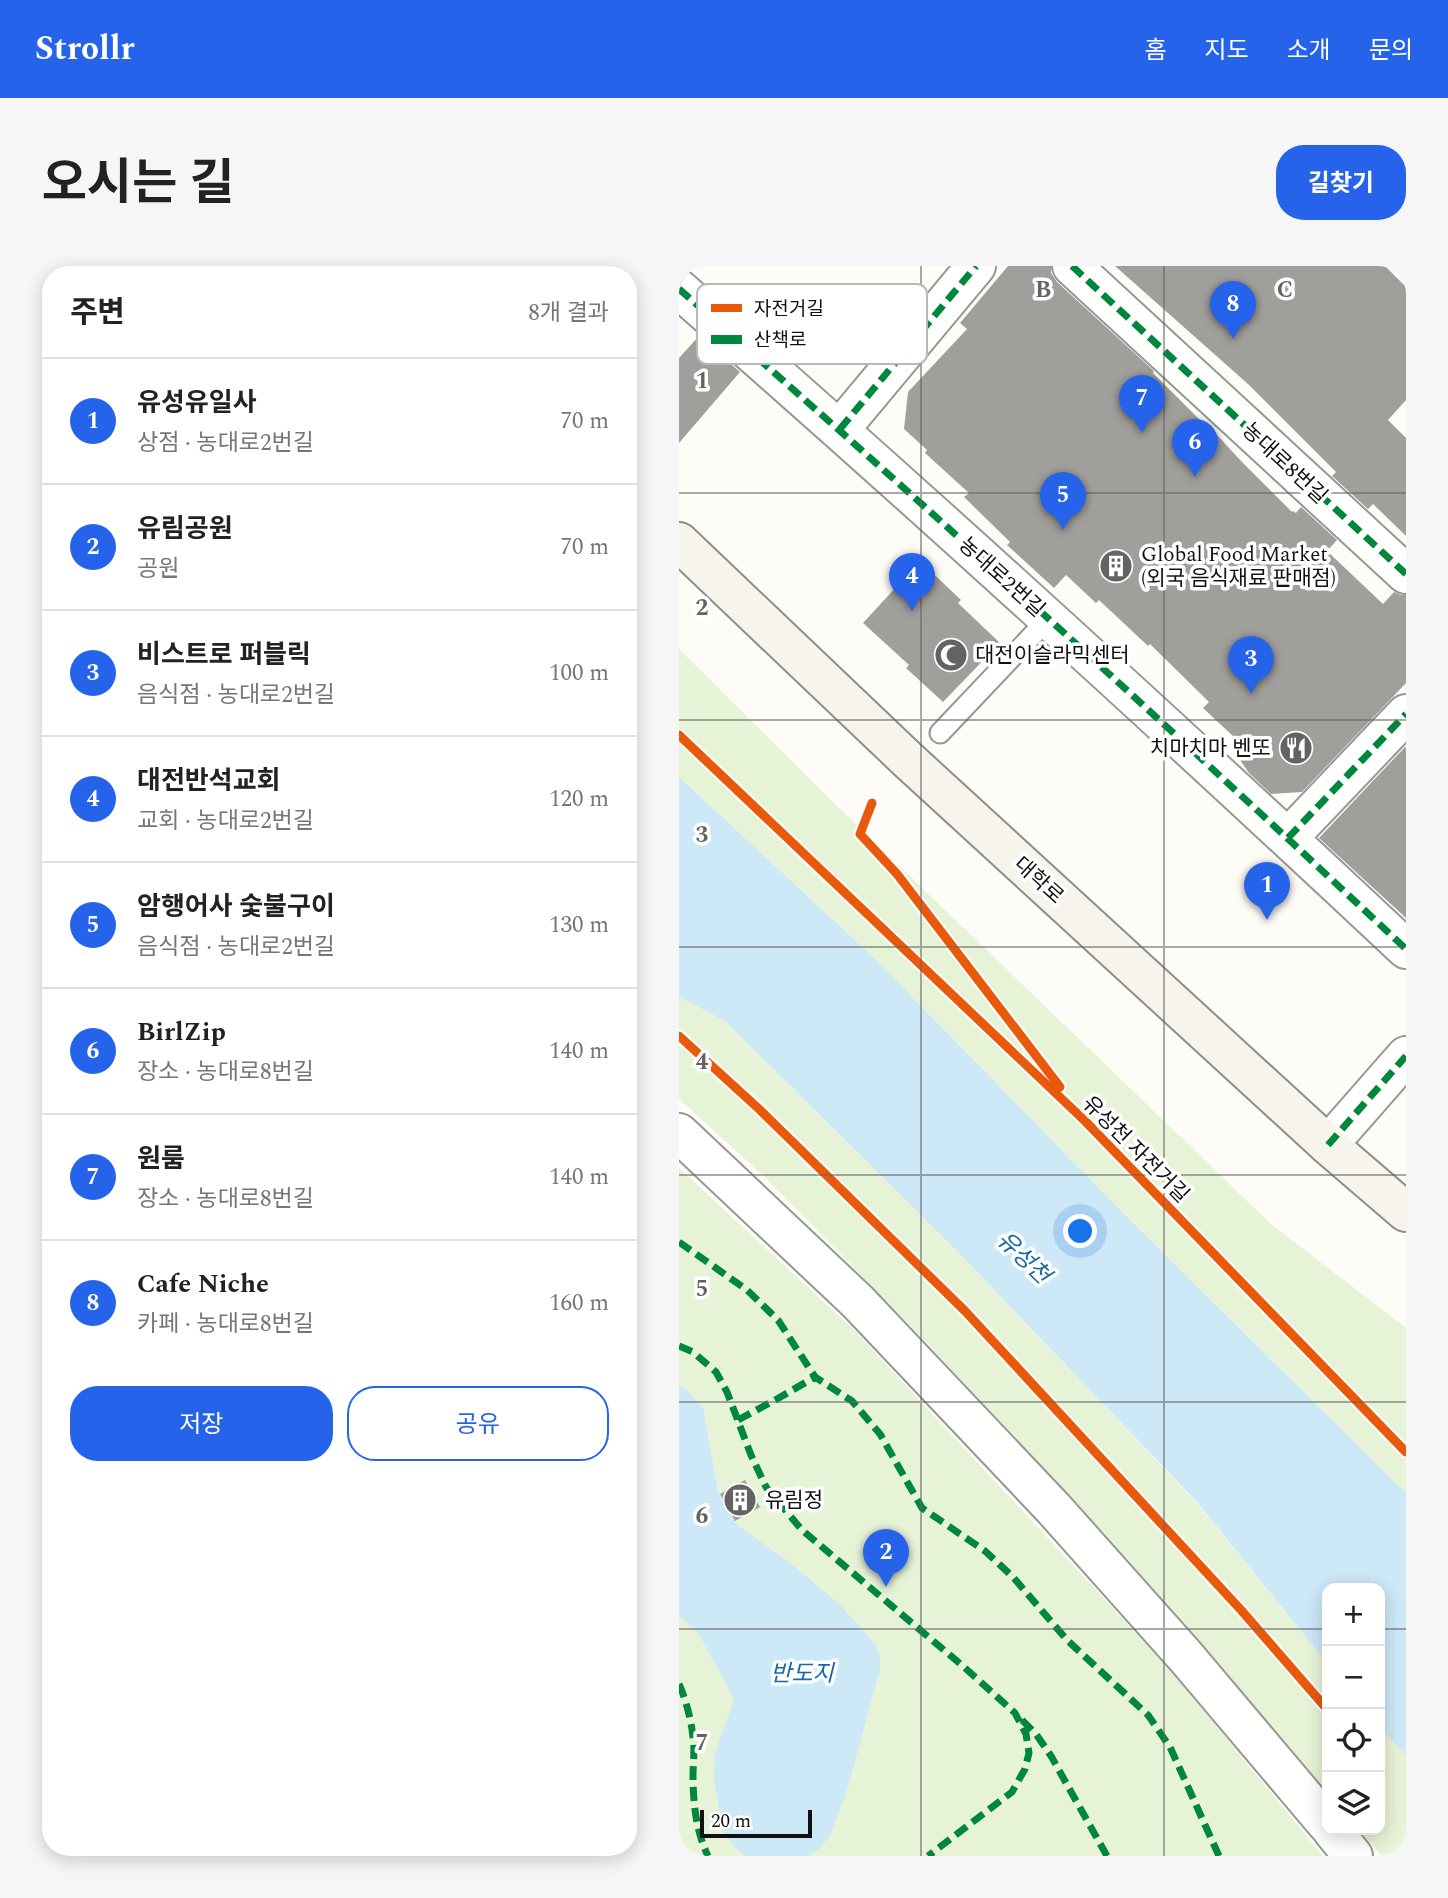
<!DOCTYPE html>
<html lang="ko">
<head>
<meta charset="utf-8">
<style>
	:root { --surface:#fff; --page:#f6f6f6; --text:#222; --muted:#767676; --line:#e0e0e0; --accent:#2563eb }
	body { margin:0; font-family:Spectral,"Noto Sans KR",serif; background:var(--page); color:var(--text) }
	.controls { position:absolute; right:21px; bottom:21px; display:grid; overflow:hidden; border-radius:14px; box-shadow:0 4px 18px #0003 }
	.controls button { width:63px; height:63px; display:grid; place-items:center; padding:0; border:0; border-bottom:2px solid var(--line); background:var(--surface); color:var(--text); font:35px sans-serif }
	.scale { position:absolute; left:21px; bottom:18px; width:112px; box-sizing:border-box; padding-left:7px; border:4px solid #111; border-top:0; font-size:19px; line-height:24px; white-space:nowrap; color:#111; -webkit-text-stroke:5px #fff; paint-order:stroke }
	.you { position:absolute; left:402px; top:966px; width:24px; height:24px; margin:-18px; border:5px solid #fff; border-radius:50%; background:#1a73e8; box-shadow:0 0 0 10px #1a73e833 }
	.badge { display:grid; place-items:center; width:46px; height:46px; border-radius:50%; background:var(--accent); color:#fff; font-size:23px; font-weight:700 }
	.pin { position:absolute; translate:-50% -58px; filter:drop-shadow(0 2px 4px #0008) }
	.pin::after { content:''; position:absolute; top:37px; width:24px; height:21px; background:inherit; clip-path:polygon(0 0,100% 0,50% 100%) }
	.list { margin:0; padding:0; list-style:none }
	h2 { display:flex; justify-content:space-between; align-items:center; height:91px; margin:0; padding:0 28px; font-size:30px }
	h2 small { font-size:23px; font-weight:400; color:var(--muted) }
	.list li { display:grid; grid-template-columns:46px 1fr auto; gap:21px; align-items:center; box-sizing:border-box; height:126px; padding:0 28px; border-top:2px solid var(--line) }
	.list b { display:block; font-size:26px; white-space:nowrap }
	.list p { margin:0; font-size:23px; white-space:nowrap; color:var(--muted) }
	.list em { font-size:23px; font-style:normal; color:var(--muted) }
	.actions { display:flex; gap:14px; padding:21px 28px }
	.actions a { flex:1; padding:16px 0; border:2px solid var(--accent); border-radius:28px; text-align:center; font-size:24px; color:var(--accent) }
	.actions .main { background:var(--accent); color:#fff }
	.icon { flex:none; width:38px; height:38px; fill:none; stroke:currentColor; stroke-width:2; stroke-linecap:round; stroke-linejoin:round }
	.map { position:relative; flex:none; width:727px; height:1590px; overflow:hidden; border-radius:28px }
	header { display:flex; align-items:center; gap:42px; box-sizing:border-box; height:98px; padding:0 35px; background:var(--accent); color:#fff }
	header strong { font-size:33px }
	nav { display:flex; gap:38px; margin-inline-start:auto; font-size:24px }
	.intro { display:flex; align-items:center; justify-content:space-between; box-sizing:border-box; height:168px; padding:0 42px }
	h1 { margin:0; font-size:49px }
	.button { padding:18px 32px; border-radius:28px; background:var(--accent); color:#fff; font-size:24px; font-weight:700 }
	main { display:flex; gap:42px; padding:0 42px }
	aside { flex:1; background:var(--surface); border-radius:28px; box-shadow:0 4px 18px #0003 }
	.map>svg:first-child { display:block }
	.green { fill:#e7f3d7 }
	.water { fill:#cde8f7 }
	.building { fill:#a19f9c }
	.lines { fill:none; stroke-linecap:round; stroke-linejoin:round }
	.lane-casing { stroke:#979795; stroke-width:23 }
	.street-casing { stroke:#979795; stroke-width:42 }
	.secondary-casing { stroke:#8e8d8b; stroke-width:42 }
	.lane { stroke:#fffffe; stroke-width:19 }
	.street { stroke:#fffffe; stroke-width:38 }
	.secondary { stroke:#f6f4eb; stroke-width:38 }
	.quiet { stroke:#00873e; stroke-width:7; stroke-dasharray:14 7; stroke-linecap:butt }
	.cycleway-casing { stroke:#fff; stroke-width:13 }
	.cycleway { stroke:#e8590c; stroke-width:9 }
	.grid { fill:none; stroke:#646362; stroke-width:2; stroke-opacity:0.55 }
	.labels { text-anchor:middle; stroke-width:7; stroke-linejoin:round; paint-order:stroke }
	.street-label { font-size:21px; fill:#111; stroke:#fff }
	.poi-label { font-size:21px; fill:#111; stroke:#fff; text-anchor:start }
	.water-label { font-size:23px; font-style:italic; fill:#1768a6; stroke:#fff }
	.key { fill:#fff; stroke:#b8b8b8; stroke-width:2 }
	.key-label { font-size:19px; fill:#111 }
	.grid-label { font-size:23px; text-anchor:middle; font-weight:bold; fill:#646362; stroke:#fff; stroke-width:7; stroke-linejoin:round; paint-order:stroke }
</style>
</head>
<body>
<header>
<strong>Strollr</strong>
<nav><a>홈</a><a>지도</a><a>소개</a><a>문의</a></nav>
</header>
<div class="intro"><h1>오시는 길</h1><a class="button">길찾기</a></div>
<main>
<aside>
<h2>주변<small>8개 결과</small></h2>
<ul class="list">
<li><span class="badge">1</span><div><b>유성유일사</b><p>상점 · 농대로2번길</p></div><em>70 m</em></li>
<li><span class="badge">2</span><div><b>유림공원</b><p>공원</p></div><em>70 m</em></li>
<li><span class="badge">3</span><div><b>비스트로 퍼블릭</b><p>음식점 · 농대로2번길</p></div><em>100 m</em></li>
<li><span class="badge">4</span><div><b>대전반석교회</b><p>교회 · 농대로2번길</p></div><em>120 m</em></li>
<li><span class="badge">5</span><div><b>암행어사 숯불구이</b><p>음식점 · 농대로2번길</p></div><em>130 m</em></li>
<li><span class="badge">6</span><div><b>BirlZip</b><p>장소 · 농대로8번길</p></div><em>140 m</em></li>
<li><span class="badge">7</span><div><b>원룸</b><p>장소 · 농대로8번길</p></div><em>140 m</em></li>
<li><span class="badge">8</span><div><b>Cafe Niche</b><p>카페 · 농대로8번길</p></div><em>160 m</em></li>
</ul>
<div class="actions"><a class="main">저장</a><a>공유</a></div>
</aside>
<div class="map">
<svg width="727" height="1590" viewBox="0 0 727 1590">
	<rect width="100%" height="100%" fill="#fdfcf7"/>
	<path class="green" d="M0,383l151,150 441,425 135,104v165l-277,-274 -258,-264 -192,-178z
		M0,731l46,24 230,228 241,253 131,161v130l-248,-283 -160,-176 -152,-155 -88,-80z
		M0,902l174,161 312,335 158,192h-644z
		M701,1461l26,29v100h-24l-23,-26h21z"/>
	<path class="water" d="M0,511l192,178 258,264 277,274v263l-26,-29v-139h-53v75l-131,-162 -241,-252 -230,-228 -46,-24z
		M0,1119l11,8 13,15 15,84 18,32 54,39 49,41 37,41 4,11v13l-32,118 -17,47 -13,16 -10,6h-63l-14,-13 -9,-17 -8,-47 1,-25 19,-55 -35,-65 -20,-18z"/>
	<path class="building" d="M329,0h43v7l6,9 97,89 -1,2 52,52 2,-1 35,38 50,50 1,-1 3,2 5,-6 36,33 -10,11 56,53 11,-12 7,3h5v88l-104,109 -31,2 -22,-21 -9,-13 9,-9 -46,-43 6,-6 -59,-58 -2,2 -49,-46 -3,3 -30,-28 -12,13 -47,-43 3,-3 -46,-45 5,-4 -44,-40 2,-3 -23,-21 4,-37 59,-63 -7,-6z
		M436,0h270l21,21v113l-18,20 18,18v98l-33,-32 -5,5 -36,-33 4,-4 -88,-88z
		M20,70l41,36 -61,71v-85z
		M241,295l41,39 -3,3 42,40 -57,59 -37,-34 3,-3 -46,-42z
		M726,481l1,1v170l-87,-80z
		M66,1214l15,27 -25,14 -15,-27z"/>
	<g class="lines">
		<defs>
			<path id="lane" d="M261,467l108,-114"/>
			<path id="street" d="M393,0l334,308
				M0,23c246,215 488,436 727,660
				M161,163l136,-163
				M609,572l118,-124
				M0,867l179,169 196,207 132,148 141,167
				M649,879l78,-89
				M653,1564l21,26"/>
			<path id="secondary" d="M0,276l229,218 420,385 78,67"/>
		</defs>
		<use href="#lane" class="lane-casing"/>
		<use href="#street" class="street-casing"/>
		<use href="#secondary" class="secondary-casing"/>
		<use href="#lane" class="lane"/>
		<use href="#street" class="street"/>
		<use href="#secondary" class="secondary"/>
		<path class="quiet" d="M393,0l334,308
			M0,23c246,215 488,436 727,660
			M161,163l136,-163
			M609,572l118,-124
			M649,879l78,-89
			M0,976l68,48 31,30 37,57 37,24 28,33 42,74 63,43 28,26 54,63 81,75 22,32 49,109
			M0,1080l14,6 23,20 11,20 24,63 15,32 36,43 162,137 51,46 11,21 3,19 -4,16 -13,23 -84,64
			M59,1154l39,-21 38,-22
			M0,1418c7,16 12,35 14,53 2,12 0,26 0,38 0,28 3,56 15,81
			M343,1454l14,14 15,22 56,100"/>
		<defs>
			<path id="cycleway" d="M0,469l406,386 321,331
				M193,537l-12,31 37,40 163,213
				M0,770l80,73 206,202 276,299 86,99"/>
		</defs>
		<use href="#cycleway" class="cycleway-casing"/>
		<use href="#cycleway" class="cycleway"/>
	</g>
	<path class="grid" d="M242,0v1590M485,0v1590M0,227h727M0,454h727M0,681h727M0,909h727M0,1136h727M0,1363h648M701,1363h26"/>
	<defs>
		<symbol id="building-disc" viewBox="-11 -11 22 22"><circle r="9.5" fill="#646362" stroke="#fff"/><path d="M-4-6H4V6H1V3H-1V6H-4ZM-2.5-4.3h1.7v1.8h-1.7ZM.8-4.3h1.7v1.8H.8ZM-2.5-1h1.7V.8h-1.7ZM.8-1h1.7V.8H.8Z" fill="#fff"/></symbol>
		<symbol id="mosque-disc" viewBox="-11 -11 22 22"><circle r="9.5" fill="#646362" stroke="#fff"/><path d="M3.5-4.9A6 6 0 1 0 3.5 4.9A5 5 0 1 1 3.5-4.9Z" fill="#fff"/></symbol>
		<symbol id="restaurant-disc" viewBox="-11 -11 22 22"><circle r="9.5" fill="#646362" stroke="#fff"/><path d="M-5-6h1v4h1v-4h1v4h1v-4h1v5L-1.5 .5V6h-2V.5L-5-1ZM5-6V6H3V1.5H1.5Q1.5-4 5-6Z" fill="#fff"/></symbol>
	</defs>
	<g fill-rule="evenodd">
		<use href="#building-disc" x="418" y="281" width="38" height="38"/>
		<use href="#mosque-disc" x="253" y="370" width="38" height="38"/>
		<use href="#restaurant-disc" x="598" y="463" width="38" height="38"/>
		<use href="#building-disc" x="42" y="1215" width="38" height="38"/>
	</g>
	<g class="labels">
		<g class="street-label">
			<text transform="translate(606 197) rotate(43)" y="7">농대로8번길</text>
			<text transform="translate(323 311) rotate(42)" y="7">농대로2번길</text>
			<text transform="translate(360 614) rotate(42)" y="7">대학로</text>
			<text transform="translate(457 883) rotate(45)" y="7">유성천 자전거길</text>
		</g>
		<g class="poi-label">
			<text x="462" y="295">Global Food Market<tspan x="462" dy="24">(외국 음식재료 판매점)</tspan></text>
			<text x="296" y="396">대전이슬라믹센터</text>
			<text x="592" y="489" text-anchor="end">치마치마 벤또</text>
			<text x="86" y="1241">유림정</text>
		</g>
		<g class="water-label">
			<text transform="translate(345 991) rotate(44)" y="8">유성천</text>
			<text x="123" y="1415">반도지</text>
		</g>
	</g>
	<rect x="18" y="18" width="230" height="80" rx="10" class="key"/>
	<rect x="32" y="38" width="31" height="8" fill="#e8590c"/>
	<rect x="32" y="69" width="31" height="9" fill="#00873e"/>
	<g class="key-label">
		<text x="75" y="49">자전거길</text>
		<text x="75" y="80">산책로</text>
	</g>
	<g class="grid-label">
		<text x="364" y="31">B</text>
		<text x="606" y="31">C</text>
		<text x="23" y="122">1</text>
		<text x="23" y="349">2</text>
		<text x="23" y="576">3</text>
		<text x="23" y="803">4</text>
		<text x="23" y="1030">5</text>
		<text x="23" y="1257">6</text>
		<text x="23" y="1484">7</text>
	</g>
</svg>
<div class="controls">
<button>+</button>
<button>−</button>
<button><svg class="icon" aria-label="locate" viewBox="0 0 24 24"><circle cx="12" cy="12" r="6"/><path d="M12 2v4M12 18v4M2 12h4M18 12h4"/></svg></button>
<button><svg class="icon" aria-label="layers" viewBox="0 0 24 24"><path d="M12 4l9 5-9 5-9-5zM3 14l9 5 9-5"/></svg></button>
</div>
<div class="scale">20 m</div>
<div class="you"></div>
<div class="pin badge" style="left:588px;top:654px">1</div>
<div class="pin badge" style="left:207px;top:1321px">2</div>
<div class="pin badge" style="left:572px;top:428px">3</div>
<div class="pin badge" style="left:233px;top:345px">4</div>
<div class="pin badge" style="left:384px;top:264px">5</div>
<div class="pin badge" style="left:516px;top:211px">6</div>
<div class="pin badge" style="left:463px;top:167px">7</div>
<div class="pin badge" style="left:554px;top:73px">8</div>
</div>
</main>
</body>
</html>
